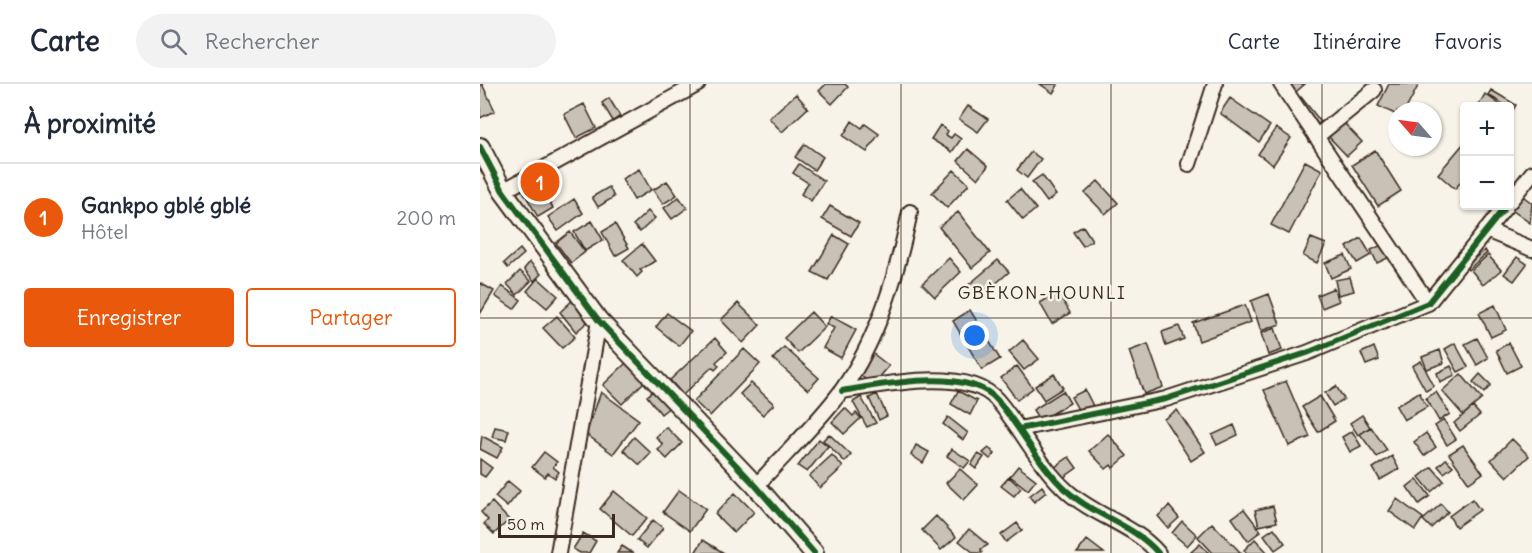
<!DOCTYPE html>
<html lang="fr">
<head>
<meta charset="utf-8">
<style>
	:root { --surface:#fff; --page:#f2f2f3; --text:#1f2937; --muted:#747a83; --line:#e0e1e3; --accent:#ea580c }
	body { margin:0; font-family:Delius,sans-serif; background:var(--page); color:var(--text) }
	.controls { position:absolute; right:18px; top:18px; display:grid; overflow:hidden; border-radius:6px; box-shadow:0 2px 4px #0004 }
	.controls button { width:54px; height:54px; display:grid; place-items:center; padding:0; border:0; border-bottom:2px solid var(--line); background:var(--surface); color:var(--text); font:30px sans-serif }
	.compass { position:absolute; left:908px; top:18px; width:54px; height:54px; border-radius:50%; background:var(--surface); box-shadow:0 2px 4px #0004; rotate:298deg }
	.scale { position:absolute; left:18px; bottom:15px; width:117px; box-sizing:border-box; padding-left:6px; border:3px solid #3b2a1e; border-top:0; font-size:16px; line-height:21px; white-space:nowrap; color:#3b2a1e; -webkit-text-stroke:4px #f7f3e8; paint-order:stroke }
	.you { position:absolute; left:495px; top:252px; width:21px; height:21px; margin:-15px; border:4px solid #fff; border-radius:50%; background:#1a73e8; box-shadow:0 0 0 9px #1a73e833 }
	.badge { display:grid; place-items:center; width:39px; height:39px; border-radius:50%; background:var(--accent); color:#fff; font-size:20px; font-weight:700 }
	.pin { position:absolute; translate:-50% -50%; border:3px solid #fff; box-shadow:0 2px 6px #0006 }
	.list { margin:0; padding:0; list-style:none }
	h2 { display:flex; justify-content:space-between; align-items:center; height:78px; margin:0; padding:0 24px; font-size:26px }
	h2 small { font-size:20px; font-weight:400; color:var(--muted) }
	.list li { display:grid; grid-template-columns:39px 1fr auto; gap:18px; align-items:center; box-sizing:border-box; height:108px; padding:0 24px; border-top:2px solid var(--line) }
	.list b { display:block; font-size:22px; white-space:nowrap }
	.list p { margin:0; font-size:20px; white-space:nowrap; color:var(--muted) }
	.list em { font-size:20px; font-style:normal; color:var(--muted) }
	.actions { display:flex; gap:12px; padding:18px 24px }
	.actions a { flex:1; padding:14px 0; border:2px solid var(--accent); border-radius:6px; text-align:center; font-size:21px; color:var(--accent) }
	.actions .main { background:var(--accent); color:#fff }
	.icon { flex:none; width:33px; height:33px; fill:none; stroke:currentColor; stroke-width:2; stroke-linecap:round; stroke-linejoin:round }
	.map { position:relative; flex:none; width:1052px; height:469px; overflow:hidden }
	header { display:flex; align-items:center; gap:36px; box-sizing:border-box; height:84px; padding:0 30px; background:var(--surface); border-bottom:2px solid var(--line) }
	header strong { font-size:28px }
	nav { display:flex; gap:33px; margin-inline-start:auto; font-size:21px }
	.search { width:420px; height:54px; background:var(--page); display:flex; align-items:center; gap:15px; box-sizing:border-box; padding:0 21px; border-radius:33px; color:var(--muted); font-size:22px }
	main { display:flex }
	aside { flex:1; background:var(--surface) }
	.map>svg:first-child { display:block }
	.building { fill:#c8c1b6; stroke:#3b2a1e; stroke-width:1.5 }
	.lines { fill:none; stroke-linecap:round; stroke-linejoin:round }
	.minor-casing { stroke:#3b2a1e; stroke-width:18 }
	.tertiary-casing { stroke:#3b2a1e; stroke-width:22 }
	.minor { stroke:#f7f3e8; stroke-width:14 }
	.tertiary { stroke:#f7f3e8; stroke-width:18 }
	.cycleway-casing { stroke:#f7f3e8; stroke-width:10 }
	.cycleway { stroke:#1b5e20; stroke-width:6 }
	.grid { fill:none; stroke:#3b2a1e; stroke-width:1.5; stroke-opacity:0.55 }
	.labels { text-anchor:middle; stroke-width:5; stroke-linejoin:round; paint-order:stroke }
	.quarter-label { font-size:18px; letter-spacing:1.5px; fill:#3b2a1e; stroke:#f7f3e8 }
</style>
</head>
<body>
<header>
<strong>Carte</strong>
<div class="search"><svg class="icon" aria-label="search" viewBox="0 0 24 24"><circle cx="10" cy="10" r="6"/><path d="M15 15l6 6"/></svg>Rechercher</div>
<nav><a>Carte</a><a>Itinéraire</a><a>Favoris</a></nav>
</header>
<main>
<aside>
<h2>À proximité<small></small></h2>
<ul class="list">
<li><span class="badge">1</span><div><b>Gankpo gblé gblé</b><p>Hôtel</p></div><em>200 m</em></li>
</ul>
<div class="actions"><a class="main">Enregistrer</a><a>Partager</a></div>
</aside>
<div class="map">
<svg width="1052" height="469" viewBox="0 0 1052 469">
	<rect width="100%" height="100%" fill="#f7f3e8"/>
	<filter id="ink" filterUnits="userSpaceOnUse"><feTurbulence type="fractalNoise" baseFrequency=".0167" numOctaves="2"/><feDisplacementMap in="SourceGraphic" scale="12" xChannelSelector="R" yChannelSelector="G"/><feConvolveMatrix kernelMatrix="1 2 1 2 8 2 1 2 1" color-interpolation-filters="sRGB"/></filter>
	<g filter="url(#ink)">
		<path class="building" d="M2,0l13,27 -15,7v-33z
			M346,0h19l3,3 -16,17 -13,-13z
			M560,0h16l2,1 -5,8z
			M801,0h24l-14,12z
			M909,0h30l-14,27h-8v4l-19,-9z
			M1011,6l25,15 -3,5 -25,-15z
			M316,10l12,14 -26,24 -13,-14z
			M1005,10l17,12h-24z
			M821,13l20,25 -8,6 -19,-25z
			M129,14l11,18 -7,5 -11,-18z
			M750,14l40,28 -11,16 -39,-29z
			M104,20l12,24 -20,10 -12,-24z
			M488,22l20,13 -10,13 -19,-13z
			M372,37l10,7 3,-4 14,10 -12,18 -24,-16z
			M864,39l18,19 -15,14 -18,-19z
			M460,41l8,6 -2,4 5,3 3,-4 7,5 -9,13 -21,-13z
			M796,44l15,10 -18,27 -15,-11z
			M984,59v35l-9,11 -17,-15z
			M325,60l18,13 -9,13 -19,-13z
			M488,65l20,17 -10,13 -20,-18z
			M895,66l26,41 -23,15 -26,-41z
			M551,68l10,7 -14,19 -10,-8z
			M825,77l17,9 -33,64 -18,-9z
			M319,80l25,17 -13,20 -10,-7 7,-11 -15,-10z
			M159,85l12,21 -17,10 -12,-21z
			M474,86l15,14 -22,24 -15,-15z
			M562,91l14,20 -9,7 -15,-20z
			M57,96l16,28 -15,9 -16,-28z
			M187,97l10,14 -14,9 -10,-14z
			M618,97l20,22 -13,11 -20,-21z
			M129,103l5,10 -16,10 -6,-10z
			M540,105l16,20 -13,11 -16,-20z
			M1040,110l12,9 -2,20 -21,-15z
			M199,113l8,11 -15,11 -8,-11z
			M94,115l9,14 -25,18 -10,-14z
			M350,122l29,17 -8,13 -29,-17z
			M168,127l7,7 -15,14 -7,-7z
			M478,128l32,41 -18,15 -33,-41z
			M112,137l11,19 -18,11 -11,-19z
			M135,140l14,24 -14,8 -13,-24z
			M603,142l9,14 -9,6 -10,-14z
			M90,148l15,20 -14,11 -15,-20z
			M354,151l15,9 -21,36 -16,-8z
			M831,154l15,6 -9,19 -14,-7z
			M881,154l10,17 -14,8 -10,-16z
			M162,160l13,17 -15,9 2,2 -5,5 -14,-17z
			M904,160l6,13 -13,6 -6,-13z
			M40,165l4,5 -16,14 -4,-5z
			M1005,166l2,3 -19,17 -3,-4z
			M865,171l6,14 -20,9 -6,-15z
			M1008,171l13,15 -18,15 -12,-15z
			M1037,173l10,7 -13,17 -10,-7z
			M469,174l12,14 -26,25 -13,-13z
			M518,176l11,12 -32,28 -11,-13z
			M50,178l11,12 -7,7 -10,-12z
			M40,187l11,10 -14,14 -10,-11z
			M870,193l4,14 -16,4 -3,-15z
			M58,194l20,18 -11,12 -20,-17z
			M0,199l14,8 -14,23z
			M22,202l19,14 -7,9 -19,-13z
			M854,204l5,13 -17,7 -5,-13z
			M578,208l12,21 -18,11 -12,-21z
			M789,210l11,30 -19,7 -10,-30z
			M95,214l17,20 -16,14 -16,-20z
			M258,219l22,22 -17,18 -22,-23z
			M765,221l6,17 -52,19 -6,-18z
			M1015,221l11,25 -15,7 -12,-24z
			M490,226l30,49 -18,11 -29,-49z
			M331,228l14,15 -27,26 -14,-15z
			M187,229l24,18 -12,15 -23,-19z
			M77,232l18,21 -13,11 -19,-20z
			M351,232l25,14 -15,28 -18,-10 11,-20 -8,-4z
			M699,242l5,13 -18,7 -4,-14z
			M795,244l7,22 -14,5 -7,-22z
			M235,254l12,14 -11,10 3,4 -4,4 -3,-3 -29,28 -13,-15z
			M997,254l11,20 -11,7 -12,-21z
			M543,256l16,19 -15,11 -15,-18z
			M975,259l13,24 -10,5 -13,-23z
			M1029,259l12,23 -14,7 -11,-23z
			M668,260l15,43 -19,7 -15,-43z
			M304,263l35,31 -11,12 -35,-31z
			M894,263l5,13 -13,5 -5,-12z
			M264,265l16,15 -50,52 -16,-15z
			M960,266l4,13 -17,6 -5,-12z
			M391,268l18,14 -16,19 -17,-13z
			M941,277l13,25 -8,5 -14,-25z
			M147,278l18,19 -23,23 -19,-19z
			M537,282l16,22 -16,12 -16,-22z
			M971,282l4,9 -15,7 -3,-9z
			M574,290l9,14 -19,12 -9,-14z
			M981,290l21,25 -19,16 -21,-24z
			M1000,290l11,11 -7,8 -11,-11z
			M806,297l24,56 -21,9 -25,-56z
			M271,299l23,21 -11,11 -23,-21z
			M856,302l8,13 -11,7 -8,-13z
			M177,304l14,18 -10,8 -14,-18z
			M605,306l8,16 -13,7 -9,-16z
			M478,307l19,10 -7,14 -19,-11z
			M583,307l7,12 -30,18 -7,-11z
			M121,308l38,28 -26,34 -27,-20z
			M939,308l8,15 -23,13 -8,-14z
			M956,308l14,22 -11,7 -13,-23z
			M397,310l10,22 -8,4 -10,-22z
			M840,312l15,25 -17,11 -16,-25z
			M381,313l15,26 -9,4 -14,-25z
			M993,323l7,8 -20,16 -6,-8z
			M365,324l8,8 3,-3 5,5 -17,16 -12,-12z
			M697,326l28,42 -14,9 -27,-42z
			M882,331l8,12 -12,8 -8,-12z
			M468,333l20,16 -5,7 -20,-16z
			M964,336l12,19 -9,6 -12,-19z
			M754,341l4,10 -21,10 -5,-10z
			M15,343l14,3 -3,10 -14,-3z
			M186,343l16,16 -15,16 -9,-9 5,-5 -7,-8z
			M891,343l16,23 -10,7 -17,-23z
			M872,347l9,15 -11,6 -8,-15z
			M946,349l10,14 -12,9 -10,-14z
			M349,350l22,21 -6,7 -22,-22z
			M628,350l19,22 -14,12 -2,-3 -5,4 -17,-18z
			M2,352l21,11 -6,11 -17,-9z
			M154,353l17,16 -11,12 -17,-15z
			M339,355l9,7 -21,26 -9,-6z
			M1032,355l17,17 -22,21 -16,-17z
			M436,361l13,7 -6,11 -12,-8z
			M983,361l20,28 -14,10 -20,-29z
			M509,364l6,6 -5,5 -7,-6z
			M472,365l18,12 -6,7 -17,-12z
			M64,368l13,10 -4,5 6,5 -4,6 -7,-5 -3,4 -13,-10z
			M498,370l6,3 -8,12 -5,-4z
			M352,371l11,12 -23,21 -11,-12z
			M912,372l7,13 -19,11 -7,-12z
			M589,373l8,11 -14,10 -8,-11z
			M0,375l12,9 -7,9 -5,-3z
			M966,375l7,7 -9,7 -6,-7z
			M538,382l18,14 -8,10 -18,-14z
			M952,383l12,14 -13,11 -12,-15z
			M480,385l18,16 -14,15 -18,-17z
			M529,393l12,11 -7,8 -13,-10z
			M937,395l13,17 -11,8 -12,-17z
			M28,397l12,10 -13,16 -12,-10z
			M562,402l4,6 -12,10 -5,-6z
			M199,406l27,19 -16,22 -27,-19z
			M134,407l33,27 -15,18 -32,-27z
			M255,409l19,19 -20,21 -19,-19z
			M917,415l26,19 -8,12 -26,-19z
			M992,415l8,11 -24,17 -7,-11z
			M12,418l17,18 -15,14 -10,-10 4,-4 -7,-8z
			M961,420l7,8 -17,16 -8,-8z
			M689,422l10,12 -11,10 -10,-12z
			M793,422l4,16 -18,4 -4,-16z
			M764,425l17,22 -13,10 -16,-23z
			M456,432l20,21 -15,13 -19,-20z
			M173,436l10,8 -16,20 -10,-8z
			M702,437l15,14 -10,11 -15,-13z
			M537,439l5,7 -16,12 -5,-7z
			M732,439l29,30h-28l-15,-16z
			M794,444l11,15 -10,7 -11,-15z
			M489,445l19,16 -7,4 1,4h-8l-15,-12z
			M103,449l13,8 -7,12h-9l-7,-4z
			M775,455l13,14h-21l-3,-3z
			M223,456l21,13h-29z
			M607,456l17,13h-27z
			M720,460l9,9h-19z
			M142,462l11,7h-16z"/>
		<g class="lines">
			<defs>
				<path id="minor" d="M801,0l147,219
					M836,53l58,-47
					M709,80l26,-80
					M23,107l195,-107
					M1030,117l22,-28
					M1006,146l46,19
					M362,307c39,-6 126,-25 155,9 25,29 42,66 70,91 27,25 66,33 91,62
					M539,345l147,-30 141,-46 121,-50 78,-97
					M276,402c27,-30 63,-64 86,-96 37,-52 55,-117 68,-178
					M78,469l41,-232"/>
				<path id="tertiary" d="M0,63l23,44 96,130 157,165 58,67"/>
			</defs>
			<use href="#minor" class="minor-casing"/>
			<use href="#tertiary" class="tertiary-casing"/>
			<use href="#minor" class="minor"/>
			<use href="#tertiary" class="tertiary"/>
			<defs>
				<path id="cycleway" d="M0,63l23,44 96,130 157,165 58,67
					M362,307c39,-6 126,-25 155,9 25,29 42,66 70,91 27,25 66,33 91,62
					M539,345l147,-30 141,-46 121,-50 78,-97"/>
			</defs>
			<use href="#cycleway" class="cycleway-casing"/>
			<use href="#cycleway" class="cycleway"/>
		</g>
	</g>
	<path class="grid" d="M210,0v469M421,0v469M631,0v469M842,0v469M0,234h1052"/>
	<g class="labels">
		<g class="quarter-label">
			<text x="562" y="215">GBÈKON-HOUNLI</text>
		</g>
	</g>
</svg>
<div class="controls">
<button>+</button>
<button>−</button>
</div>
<svg class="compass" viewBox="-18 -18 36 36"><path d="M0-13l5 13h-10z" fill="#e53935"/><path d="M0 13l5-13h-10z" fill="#747a83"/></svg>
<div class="scale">50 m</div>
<div class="you"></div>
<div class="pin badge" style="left:60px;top:98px">1</div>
</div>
</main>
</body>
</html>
